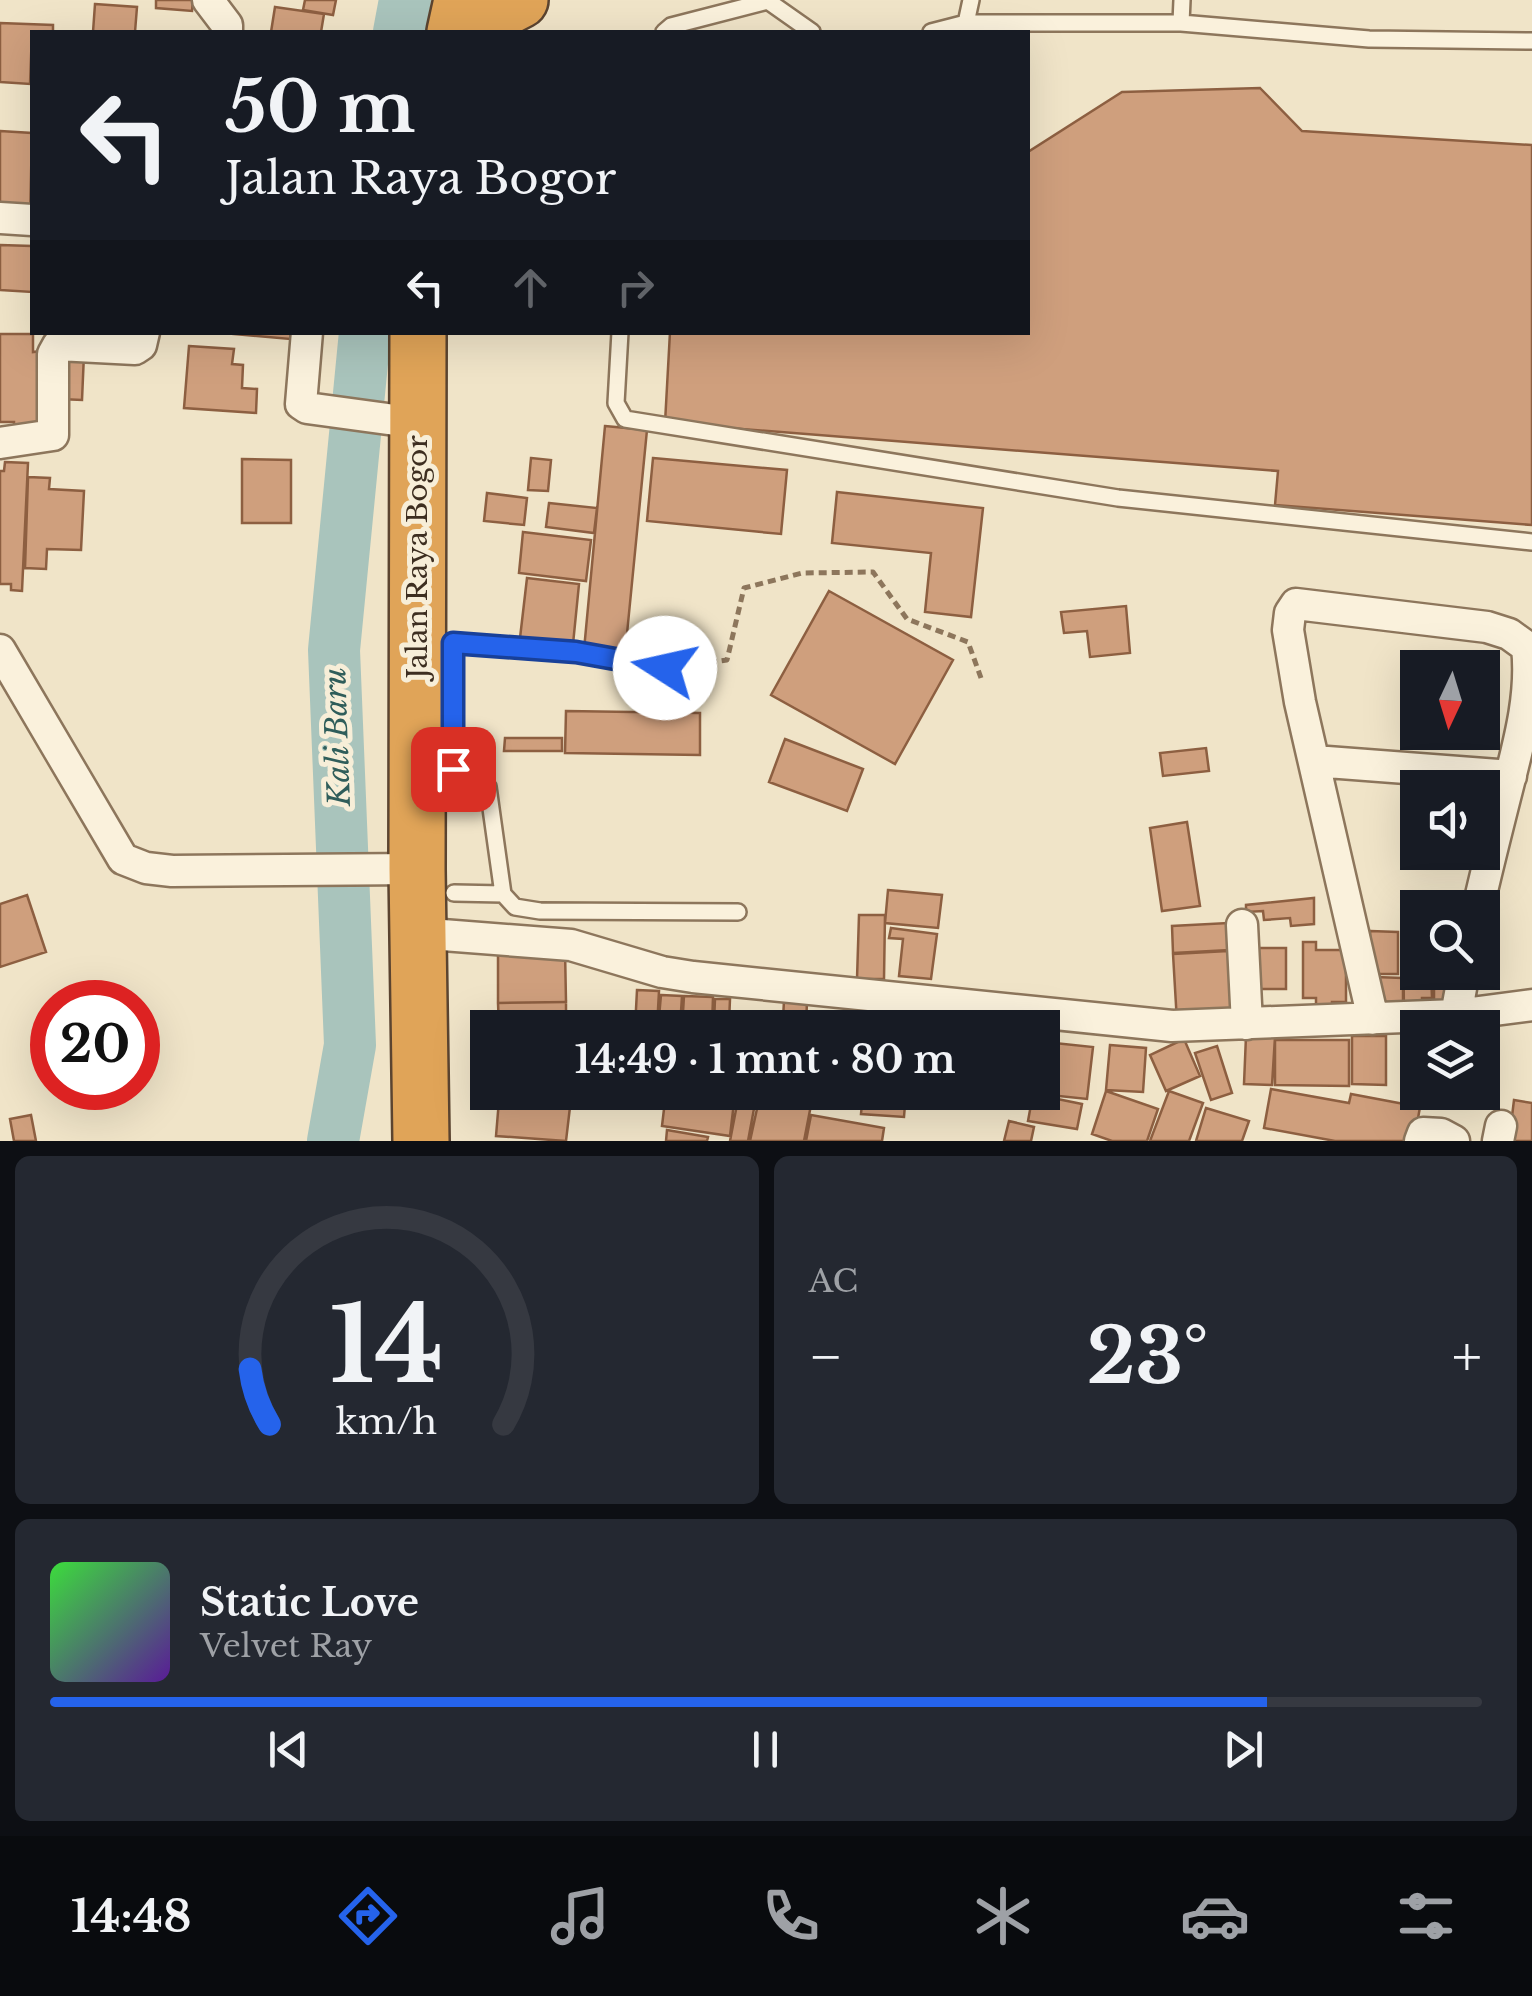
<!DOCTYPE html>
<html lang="id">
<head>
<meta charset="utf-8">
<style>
  :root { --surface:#171b24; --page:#242831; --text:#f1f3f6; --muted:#9ea1a6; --line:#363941; --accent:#2563eb }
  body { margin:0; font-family:"Libre Baskerville",serif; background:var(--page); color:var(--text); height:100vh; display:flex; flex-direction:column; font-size:38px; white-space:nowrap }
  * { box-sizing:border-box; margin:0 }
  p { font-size:32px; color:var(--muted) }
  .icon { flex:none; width:55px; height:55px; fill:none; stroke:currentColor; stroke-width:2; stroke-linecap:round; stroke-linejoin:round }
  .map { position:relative; height:1141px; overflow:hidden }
  .sheet { display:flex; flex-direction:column; gap:15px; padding:15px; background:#0d0f14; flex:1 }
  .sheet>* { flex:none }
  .hud { position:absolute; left:30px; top:30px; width:1000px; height:305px; border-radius:0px; box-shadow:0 10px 40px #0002; background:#171b24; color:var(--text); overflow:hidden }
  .needle { width:65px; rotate:184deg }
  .tools { position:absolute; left:1400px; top:650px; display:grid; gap:20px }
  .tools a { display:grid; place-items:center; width:100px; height:100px; border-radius:0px; background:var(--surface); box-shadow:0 10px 40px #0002; font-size:50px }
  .speed { position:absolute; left:30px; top:980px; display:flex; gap:20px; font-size:50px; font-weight:700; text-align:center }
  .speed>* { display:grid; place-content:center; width:130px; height:130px; border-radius:50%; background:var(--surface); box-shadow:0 10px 40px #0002; line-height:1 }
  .speed .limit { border:15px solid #d22; background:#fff; color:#111 }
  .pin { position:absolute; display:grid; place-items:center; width:85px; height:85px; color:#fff; margin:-42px; border-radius:20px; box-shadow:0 5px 15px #0006 }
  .me { position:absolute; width:110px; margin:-55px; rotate:280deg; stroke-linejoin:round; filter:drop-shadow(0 0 8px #0008) }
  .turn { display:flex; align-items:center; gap:35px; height:210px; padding:0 30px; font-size:45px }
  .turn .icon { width:130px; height:130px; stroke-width:2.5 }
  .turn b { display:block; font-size:70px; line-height:85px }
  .lanes { display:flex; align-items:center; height:95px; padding:0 30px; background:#0003; justify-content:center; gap:50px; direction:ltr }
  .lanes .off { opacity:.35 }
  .big { font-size:75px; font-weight:800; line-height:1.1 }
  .sheet .widget { flex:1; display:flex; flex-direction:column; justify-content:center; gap:15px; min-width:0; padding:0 35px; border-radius:15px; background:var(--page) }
  .sheet .dial { align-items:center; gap:0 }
  .dial svg { height:260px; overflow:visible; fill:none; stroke:var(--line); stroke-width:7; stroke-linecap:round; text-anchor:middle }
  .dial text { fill:var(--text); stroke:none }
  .song { display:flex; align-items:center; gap:30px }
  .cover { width:120px; height:120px; border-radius:15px; background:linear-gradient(135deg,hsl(120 70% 55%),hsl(270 70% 35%)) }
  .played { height:10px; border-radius:5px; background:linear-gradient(90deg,var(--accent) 85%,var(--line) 85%) }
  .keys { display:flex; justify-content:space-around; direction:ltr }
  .heat { display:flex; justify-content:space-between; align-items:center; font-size:55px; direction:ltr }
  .sheet .tiles { flex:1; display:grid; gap:15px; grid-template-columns:1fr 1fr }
  .widget:last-child { grid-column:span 2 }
  .trip { position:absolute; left:470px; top:1010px; width:590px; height:100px; border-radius:0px; background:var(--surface); box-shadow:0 10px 40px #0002; font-weight:800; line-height:100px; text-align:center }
  .tab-bar { display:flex; height:160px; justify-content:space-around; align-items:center; background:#090b0e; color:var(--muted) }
  .tab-bar .icon { width:70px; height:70px }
  .tab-bar .current { color:var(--accent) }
  .tab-bar b { font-size:45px; color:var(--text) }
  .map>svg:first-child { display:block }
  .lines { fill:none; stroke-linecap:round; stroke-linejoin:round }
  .river { stroke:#a9c4bc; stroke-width:52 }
  .building { fill:#cf9f7d; stroke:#8d5f41; stroke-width:2.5 }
  .lane-casing { stroke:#8d765c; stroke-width:20 }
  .street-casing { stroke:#8d765c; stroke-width:35 }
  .highway-casing { stroke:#5b4430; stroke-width:60 }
  .path { stroke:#8d765c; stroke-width:5; stroke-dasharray:8 5; stroke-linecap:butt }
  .lane { stroke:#faf1dc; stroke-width:15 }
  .street { stroke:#faf1dc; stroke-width:30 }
  .highway { stroke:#e0a458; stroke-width:55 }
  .route-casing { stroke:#184099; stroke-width:25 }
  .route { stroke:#2563eb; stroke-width:18 }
  .labels { text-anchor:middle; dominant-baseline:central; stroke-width:10; stroke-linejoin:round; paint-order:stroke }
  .street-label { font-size:28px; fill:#3d2e20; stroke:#f7eed8 }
  .water-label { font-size:30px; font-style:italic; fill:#2f5d5a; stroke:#f7eed8 }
</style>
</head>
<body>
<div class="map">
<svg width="1532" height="1141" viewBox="0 0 1532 1141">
  <rect width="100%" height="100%" fill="#f0e4c8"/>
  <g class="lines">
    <!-- river -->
    <path class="river" d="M399,32L405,0
      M333,1141L350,1045L334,650L365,332"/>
  </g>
  <!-- building -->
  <path class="building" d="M156,0H193L192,11L156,8Z
    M305,0H336L333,15L303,10Z
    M95,4L137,7L135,32H93Z
    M275,7L324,14L321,32H271Z
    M0,23L53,25V32H32L30,84L0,82Z
    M1260,88L1302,131L1532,145V525L1275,505L1278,471L665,423L670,332H1028V152L1122,92Z
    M0,131L32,133L30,219L0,217Z
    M0,245L32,246V292L0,290Z
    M212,332H291L290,339Z
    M0,334H33V352L42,351V430H14V422H0Z
    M189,346L234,349L232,364L243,365L242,388L257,389L256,413L184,408Z
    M61,353L84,354L82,400L60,399Z
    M605,426L647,430L625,654L584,650Z
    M531,458L551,460L548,491L528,490Z
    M653,458L787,470L781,534L647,521Z
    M242,459L291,460V523H242Z
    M5,462L28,463L22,591L11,590V584H0V471H4Z
    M28,477L50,478L49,489L84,491L81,550L47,549L46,569L25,568Z
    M837,492L983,508L971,617L925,612L931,553L832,543Z
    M487,493L527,498L524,525L484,521Z
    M549,503L597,508L594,533L546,527Z
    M523,532L591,540L586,581L519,573Z
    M527,578L579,584L573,644L520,638Z
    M829,591L953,660L895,764L771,695Z
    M1126,606L1130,653L1090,657L1087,631L1064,633L1061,612Z
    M566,711L700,713V755L565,753Z
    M505,738H562V751H504Z
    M785,739L863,769L847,811L769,782Z
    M1206,748L1209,771L1163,776L1160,753Z
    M1187,822L1200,906L1162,911L1150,828Z
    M888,890L942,895L938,928L885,923Z
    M27,895L46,952L0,967V904Z
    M1314,898V924L1291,926L1290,918L1264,920L1263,911L1246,912V905Z
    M859,915H885L884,979H857Z
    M1228,923L1230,950L1173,953L1172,926Z
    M891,928L937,934L931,979L899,976L903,939L889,938Z
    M1403,930H1418V972H1431L1432,998H1422V1013H1404Z
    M1370,931L1398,932V974H1370Z
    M1303,942H1316V950H1346V1002H1332V1007H1316V998H1303Z
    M1256,948H1286V989H1256Z
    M498,949H565L566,1002L498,1003Z
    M1228,951L1232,1019L1177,1022L1173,954Z
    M1434,972H1448L1449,1011H1434Z
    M1375,977L1403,978V1006H1375Z
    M637,990L659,991L657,1028H635Z
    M661,995L682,996L680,1028H658Z
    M684,996L713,997L712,1028H682Z
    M715,999H730L729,1023L714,1022Z
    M784,1000L807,1001L806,1028H768L769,1019L783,1020Z
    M566,1002V1028H499L498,1003Z
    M1246,1036L1275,1037L1272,1085L1244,1084Z
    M1352,1036H1386V1085L1352,1084Z
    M1184,1039L1200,1076L1166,1091L1150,1055Z
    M1275,1040H1349V1086L1275,1085Z
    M1045,1042L1093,1047L1087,1099L1040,1094L1042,1092Z
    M1110,1045L1146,1048L1143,1092L1106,1090Z
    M1217,1046L1232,1093L1211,1100L1195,1053Z
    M1271,1089L1349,1103L1351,1094L1420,1107L1414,1141H1335L1264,1128Z
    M1106,1091L1158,1109L1147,1141H1112L1092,1134Z
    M1169,1091L1203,1103L1189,1141H1150Z
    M499,1092H567V1100H499Z
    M666,1092L735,1094L730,1136L662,1126Z
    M863,1092H906L904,1117L861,1114Z
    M935,1092H966L965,1107L934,1103Z
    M739,1094L756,1098L748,1141H730Z
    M1033,1094L1082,1104L1077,1129L1028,1121Z
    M760,1095L811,1105L804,1141H750Z
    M499,1100L570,1107L566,1141L496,1136Z
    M1514,1100L1532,1103V1141H1509Z
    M1206,1108L1249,1121L1242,1141H1196Z
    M31,1115L36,1141H14L10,1119Z
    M811,1115L884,1128L882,1141H806Z
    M1009,1121L1034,1127L1031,1141H1004Z
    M667,1130L708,1137L707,1141H666Z"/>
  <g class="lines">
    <!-- lane casing -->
    <g class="lane-casing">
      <path id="lane" d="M966,23L971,0
        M1181,23L1182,0
        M664,32L671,26L768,1L812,32
        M931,32L966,23H1181L1369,39L1532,41
        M620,332L616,403L625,419L1118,498L1532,542
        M453,643L576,652L665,668
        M453,769L479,777L488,787L503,894L515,907L540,911L738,912
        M454,893L503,894"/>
    </g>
    <!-- street casing -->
    <g class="street-casing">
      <path id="street" d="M208,0L227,25V32
        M0,218L32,220
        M307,332L301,404L307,408L417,423
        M0,443L53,435V354L58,345L135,349L141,345L144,332
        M0,650L123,859L146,868L172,871L417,869
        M1314,761L1511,776
        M1242,925L1247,1024
        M417,933L571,945L662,972L693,977L1172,1026L1456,1015L1532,1005
        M1456,1015L1464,972
        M1373,1019L1300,702L1288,630L1290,613L1296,604L1487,627L1509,634L1527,647C1532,691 1521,735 1510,778C1499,821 1488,864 1478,908
        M1420,1141L1423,1133L1441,1134L1454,1141
        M1498,1141L1501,1126"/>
    </g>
    <!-- highway casing -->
    <g class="highway-casing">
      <path id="highway" d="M495,13L520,0
        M455,32L462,0
        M418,332L417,869L421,1141"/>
    </g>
    <!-- path -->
    <path class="path" d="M683,666L727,660L744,588L802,573L873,572L907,619L968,642L981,678"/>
    <!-- lane -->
    <use href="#lane" class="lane"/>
    <!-- street -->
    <use href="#street" class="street"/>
    <!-- highway -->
    <use href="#highway" class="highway"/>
  </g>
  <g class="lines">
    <!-- route casing -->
    <g class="route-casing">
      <path id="route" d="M453,769V643L576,652L665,668"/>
    </g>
    <!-- route -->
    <use href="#route" class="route"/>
  </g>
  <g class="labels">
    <!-- street labels -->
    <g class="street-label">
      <text transform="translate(417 557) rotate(-90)">Jalan Raya Bogor</text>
    </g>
    <!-- water labels -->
    <g class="water-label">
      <text transform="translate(337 737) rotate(-92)">Kali Baru</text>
    </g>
  </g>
</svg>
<div class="tools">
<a><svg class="needle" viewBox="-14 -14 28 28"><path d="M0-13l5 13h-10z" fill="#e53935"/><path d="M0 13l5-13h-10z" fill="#9ea1a6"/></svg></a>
<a><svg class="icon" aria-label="sound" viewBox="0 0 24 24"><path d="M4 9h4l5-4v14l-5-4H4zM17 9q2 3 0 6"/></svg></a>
<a><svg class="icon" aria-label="search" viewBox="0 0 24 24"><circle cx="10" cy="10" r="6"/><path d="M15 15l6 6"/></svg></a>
<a><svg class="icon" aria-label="layers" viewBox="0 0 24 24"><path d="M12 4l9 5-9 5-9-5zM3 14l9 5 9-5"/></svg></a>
</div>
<div class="speed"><div class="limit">20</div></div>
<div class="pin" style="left:453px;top:769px;background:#d93025"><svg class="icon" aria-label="arrive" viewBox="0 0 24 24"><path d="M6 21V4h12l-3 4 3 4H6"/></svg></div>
<svg class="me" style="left:665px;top:668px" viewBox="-20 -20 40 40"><circle r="19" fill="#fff"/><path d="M0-13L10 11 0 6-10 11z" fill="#2563eb"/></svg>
<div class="trip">14:49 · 1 mnt · 80 m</div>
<div class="hud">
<div class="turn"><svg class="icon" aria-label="left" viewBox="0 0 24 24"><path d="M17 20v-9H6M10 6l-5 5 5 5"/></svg><div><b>50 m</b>Jalan Raya Bogor</div></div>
<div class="lanes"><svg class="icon" aria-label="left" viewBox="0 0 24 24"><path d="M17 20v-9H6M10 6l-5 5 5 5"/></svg><svg class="icon off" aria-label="ahead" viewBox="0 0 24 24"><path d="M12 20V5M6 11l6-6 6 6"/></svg><svg class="icon off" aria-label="right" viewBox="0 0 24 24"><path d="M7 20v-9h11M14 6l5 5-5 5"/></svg></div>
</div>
</div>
<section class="sheet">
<div class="tiles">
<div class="widget dial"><svg viewBox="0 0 100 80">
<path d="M14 69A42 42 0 1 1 86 69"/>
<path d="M14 69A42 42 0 0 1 8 52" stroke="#2563eb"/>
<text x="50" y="56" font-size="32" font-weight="700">14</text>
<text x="50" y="72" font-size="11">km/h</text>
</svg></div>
<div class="widget"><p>AC</p>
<div class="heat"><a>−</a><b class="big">23°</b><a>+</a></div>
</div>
<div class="widget">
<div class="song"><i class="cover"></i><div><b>Static Love</b><p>Velvet Ray</p></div></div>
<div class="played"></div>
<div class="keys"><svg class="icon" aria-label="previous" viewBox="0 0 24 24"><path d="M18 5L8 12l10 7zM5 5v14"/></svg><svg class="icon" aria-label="pause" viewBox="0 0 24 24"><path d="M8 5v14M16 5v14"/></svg><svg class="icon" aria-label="next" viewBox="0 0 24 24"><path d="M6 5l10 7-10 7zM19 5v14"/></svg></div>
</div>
</div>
</section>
<nav class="tab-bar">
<b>14:48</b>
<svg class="icon current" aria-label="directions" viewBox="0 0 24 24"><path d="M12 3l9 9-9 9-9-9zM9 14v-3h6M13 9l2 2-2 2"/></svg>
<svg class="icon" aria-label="music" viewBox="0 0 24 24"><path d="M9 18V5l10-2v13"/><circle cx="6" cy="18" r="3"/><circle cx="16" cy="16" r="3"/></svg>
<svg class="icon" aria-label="phone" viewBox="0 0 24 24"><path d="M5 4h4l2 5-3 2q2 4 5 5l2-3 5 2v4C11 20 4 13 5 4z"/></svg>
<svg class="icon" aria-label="climate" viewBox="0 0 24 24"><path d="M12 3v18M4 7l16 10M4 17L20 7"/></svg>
<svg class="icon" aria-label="car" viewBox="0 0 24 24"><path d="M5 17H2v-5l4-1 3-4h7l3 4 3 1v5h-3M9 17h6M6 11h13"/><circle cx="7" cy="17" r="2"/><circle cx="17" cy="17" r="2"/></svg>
<svg class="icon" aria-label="filters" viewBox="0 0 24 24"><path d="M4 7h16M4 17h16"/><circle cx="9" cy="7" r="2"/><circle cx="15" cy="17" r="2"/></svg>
</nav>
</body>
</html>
